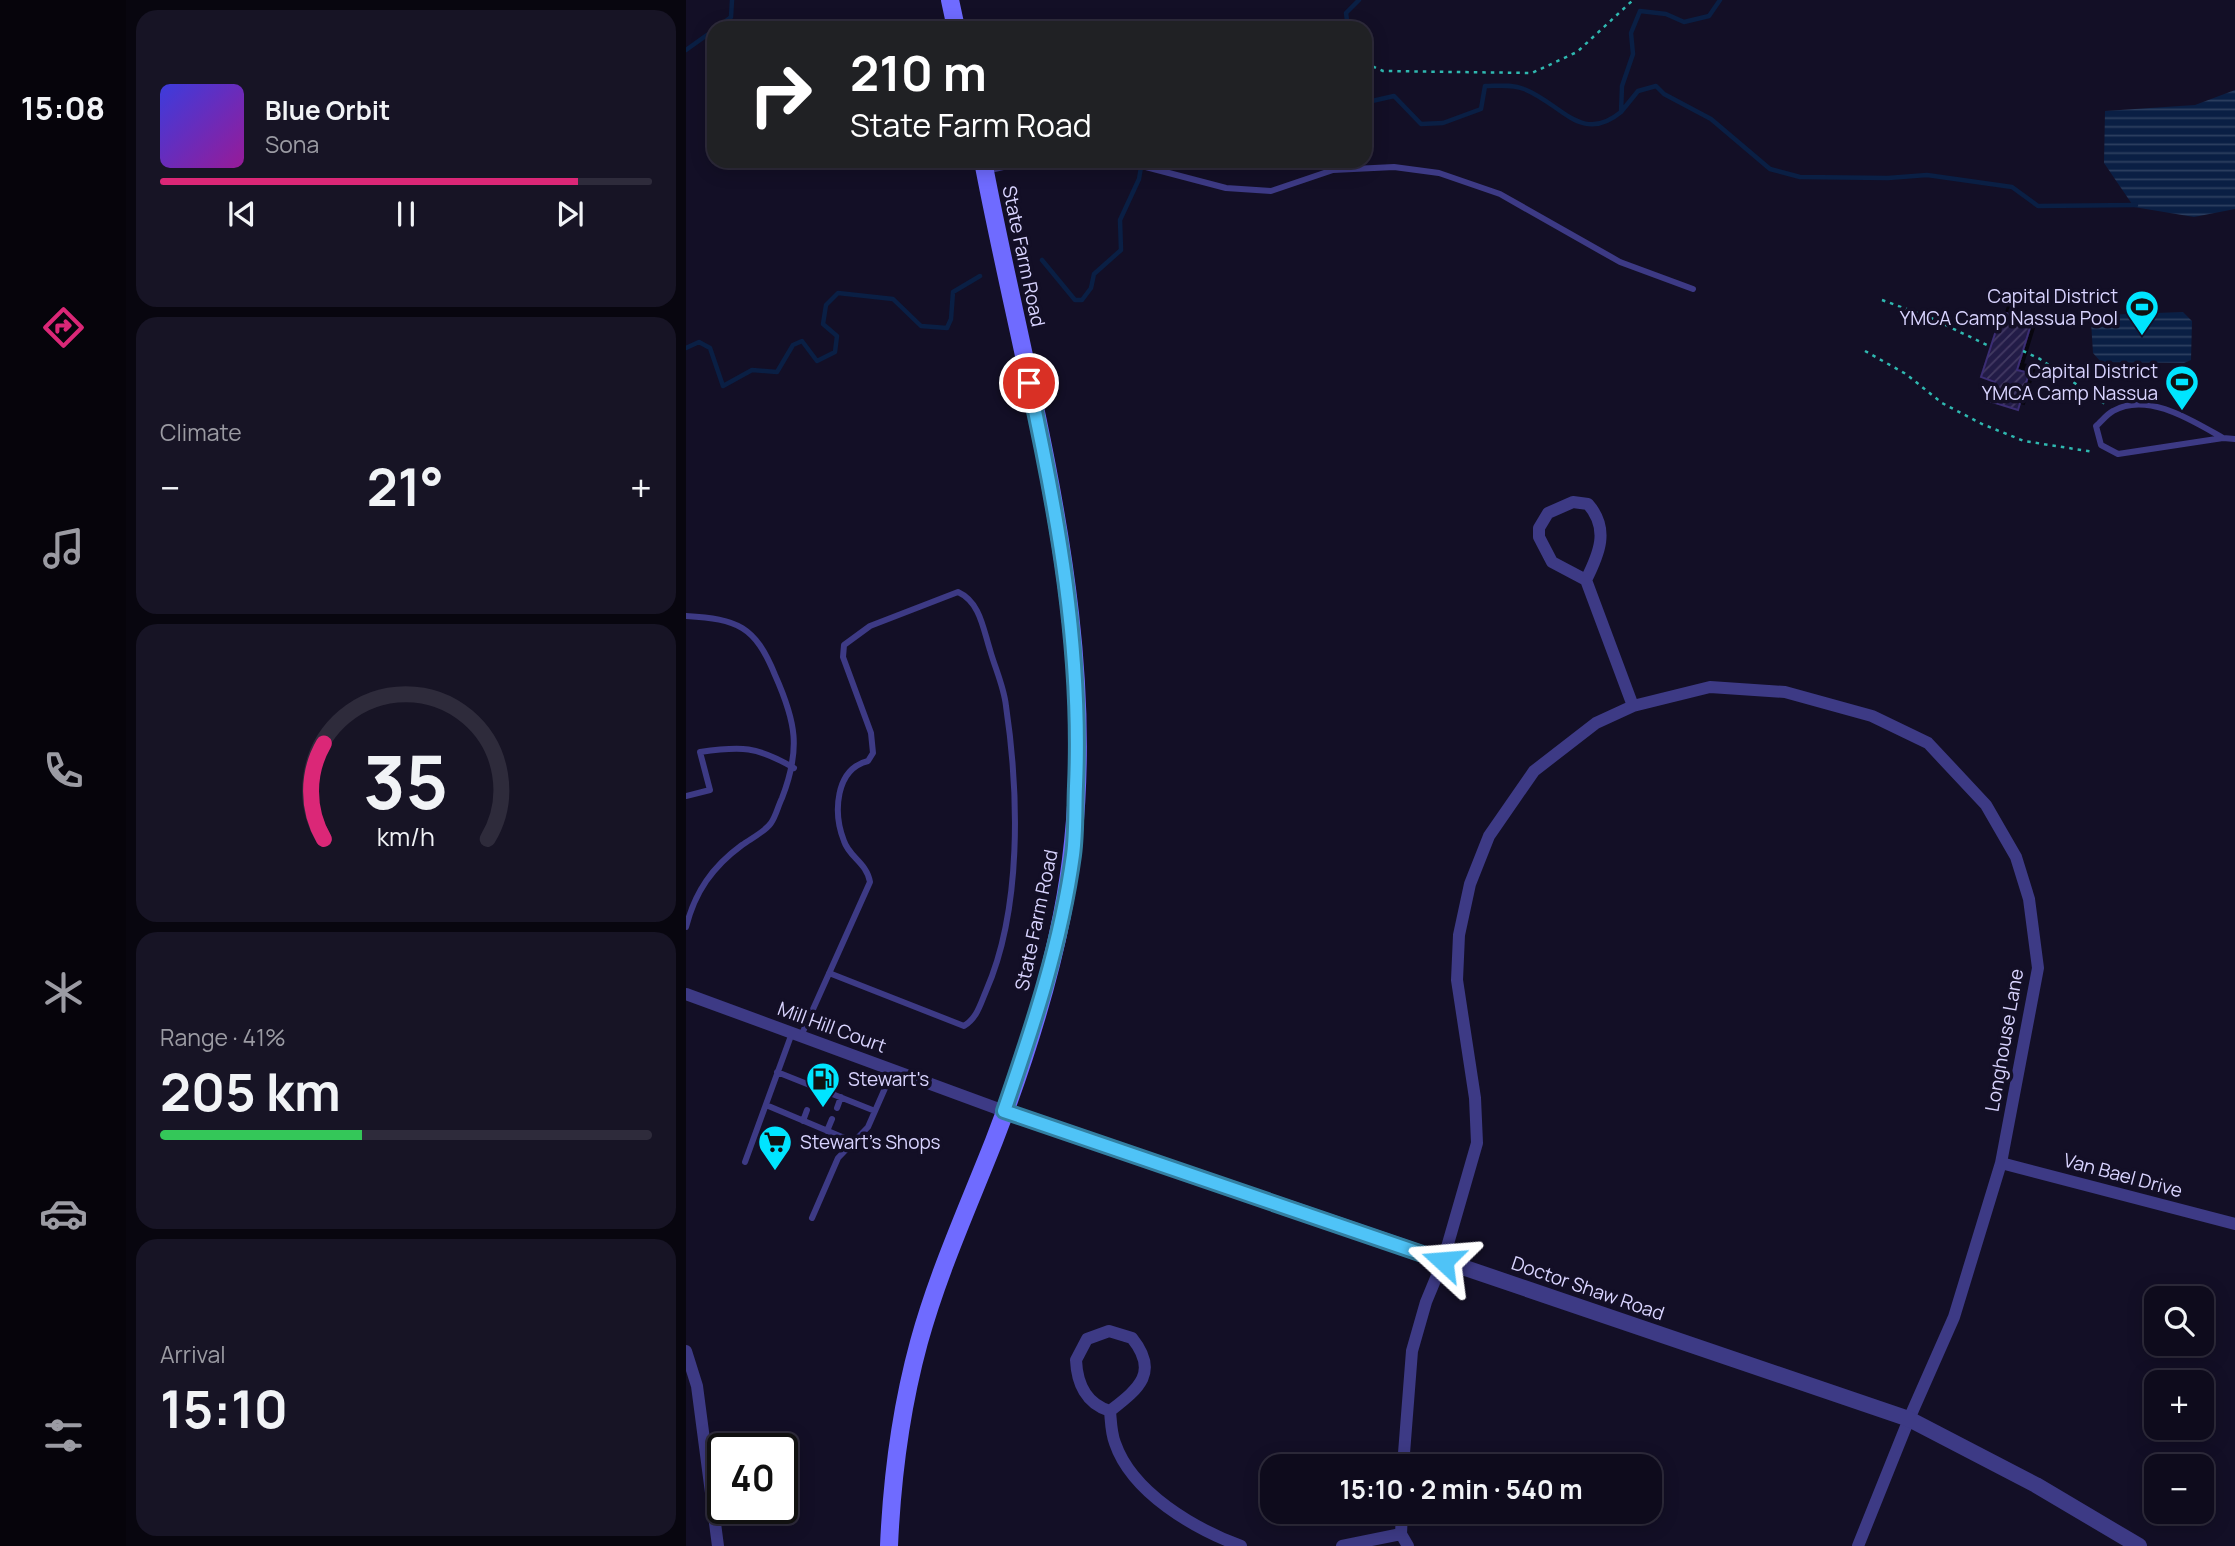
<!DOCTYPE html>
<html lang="en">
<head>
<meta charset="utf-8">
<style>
  :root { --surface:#0e0b1c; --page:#171425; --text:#f1f3f6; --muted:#9b9ba3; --line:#2e2b3b; --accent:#db2777 }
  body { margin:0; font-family:Manrope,sans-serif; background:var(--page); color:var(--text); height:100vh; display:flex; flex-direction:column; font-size:26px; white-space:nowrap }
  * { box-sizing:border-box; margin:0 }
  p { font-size:23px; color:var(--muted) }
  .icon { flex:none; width:38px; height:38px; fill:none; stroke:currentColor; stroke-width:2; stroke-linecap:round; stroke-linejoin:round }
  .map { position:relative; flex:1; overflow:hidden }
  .drawer { display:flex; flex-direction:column; gap:10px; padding:10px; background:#08060f; width:560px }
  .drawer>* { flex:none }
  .guide { position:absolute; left:21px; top:21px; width:665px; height:147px; border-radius:21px; box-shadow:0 4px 18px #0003,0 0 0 2px var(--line); background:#202124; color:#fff; overflow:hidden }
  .buttons { position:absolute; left:1458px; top:1286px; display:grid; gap:14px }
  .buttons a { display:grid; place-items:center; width:70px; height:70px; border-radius:14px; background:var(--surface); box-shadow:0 4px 18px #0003,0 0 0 2px var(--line); font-size:35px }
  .speed { position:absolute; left:21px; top:1433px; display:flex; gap:14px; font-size:35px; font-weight:700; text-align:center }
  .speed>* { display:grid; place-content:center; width:91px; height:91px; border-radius:50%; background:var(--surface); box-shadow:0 4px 18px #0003,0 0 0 2px var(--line); line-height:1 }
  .speed .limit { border:4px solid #111; border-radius:10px; background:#fff; color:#111 }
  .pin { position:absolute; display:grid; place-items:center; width:60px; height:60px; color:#fff; margin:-30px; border:4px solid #fff; border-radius:50%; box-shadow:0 2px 7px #0007 }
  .me { position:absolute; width:77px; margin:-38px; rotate:289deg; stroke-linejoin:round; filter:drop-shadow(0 0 5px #0008) }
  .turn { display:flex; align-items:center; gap:24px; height:147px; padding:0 28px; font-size:32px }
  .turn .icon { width:91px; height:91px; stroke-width:2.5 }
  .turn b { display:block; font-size:49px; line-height:60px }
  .big { font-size:52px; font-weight:700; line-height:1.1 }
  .drawer .tile { flex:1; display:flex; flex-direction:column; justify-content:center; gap:10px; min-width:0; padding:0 24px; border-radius:21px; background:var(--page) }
  .drawer .dial { align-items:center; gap:0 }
  .dial svg { height:182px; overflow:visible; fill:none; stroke:var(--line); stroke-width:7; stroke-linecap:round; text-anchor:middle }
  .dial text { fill:var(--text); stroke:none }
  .song { display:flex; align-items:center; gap:21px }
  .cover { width:84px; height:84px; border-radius:10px; background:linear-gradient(135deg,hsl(240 70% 55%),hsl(300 70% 35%)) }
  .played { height:7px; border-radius:4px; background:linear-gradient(90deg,var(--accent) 85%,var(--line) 85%) }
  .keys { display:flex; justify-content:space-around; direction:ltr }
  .heat { display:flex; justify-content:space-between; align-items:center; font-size:38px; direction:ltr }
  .charge { height:10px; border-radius:5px; background:linear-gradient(90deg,#34c759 41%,var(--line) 0) }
  .trip { position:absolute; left:574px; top:1454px; width:402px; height:70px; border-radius:21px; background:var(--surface); box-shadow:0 4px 18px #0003,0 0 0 2px var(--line); font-weight:700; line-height:70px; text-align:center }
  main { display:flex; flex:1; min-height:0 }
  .tab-bar { display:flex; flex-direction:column; width:126px; justify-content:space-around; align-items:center; background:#06040b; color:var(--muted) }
  .tab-bar .icon { width:49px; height:49px }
  .tab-bar .current { color:var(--accent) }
  .tab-bar b { font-size:32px; color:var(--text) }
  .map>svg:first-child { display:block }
  .water { fill:url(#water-rules) }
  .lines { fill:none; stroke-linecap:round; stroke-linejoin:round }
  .stream { stroke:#0a1f44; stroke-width:4.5 }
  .building { fill:url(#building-hatch); stroke:#3b2d73; stroke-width:2; filter:url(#shadow) }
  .path { stroke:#2fb8b0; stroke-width:2.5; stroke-dasharray:3.5 5; stroke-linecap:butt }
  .service { stroke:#3d3a85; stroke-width:6 }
  .minor { stroke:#3d3a85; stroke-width:12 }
  .tertiary { stroke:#3d3a85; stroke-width:16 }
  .secondary { stroke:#6f6bff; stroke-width:18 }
  .route-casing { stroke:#337fa1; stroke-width:18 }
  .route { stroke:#4fc3f7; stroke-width:12 }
  .labels { text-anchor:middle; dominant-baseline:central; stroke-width:7; stroke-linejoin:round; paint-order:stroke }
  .street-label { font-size:19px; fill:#d9d4ff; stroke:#130f26 }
  .poi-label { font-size:19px; fill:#d9d4ff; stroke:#130f26; text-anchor:end }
</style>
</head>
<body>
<main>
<nav class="tab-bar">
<b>15:08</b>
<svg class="icon current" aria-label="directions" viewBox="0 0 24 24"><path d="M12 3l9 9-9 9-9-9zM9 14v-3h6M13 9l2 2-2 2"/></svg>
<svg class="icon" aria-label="music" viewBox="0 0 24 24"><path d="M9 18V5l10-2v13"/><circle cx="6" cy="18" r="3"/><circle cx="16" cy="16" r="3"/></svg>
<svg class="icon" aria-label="phone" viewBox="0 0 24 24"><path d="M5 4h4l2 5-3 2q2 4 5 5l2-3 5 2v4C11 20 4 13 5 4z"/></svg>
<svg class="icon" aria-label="climate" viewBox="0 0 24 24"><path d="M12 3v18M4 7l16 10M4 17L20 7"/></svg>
<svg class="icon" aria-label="car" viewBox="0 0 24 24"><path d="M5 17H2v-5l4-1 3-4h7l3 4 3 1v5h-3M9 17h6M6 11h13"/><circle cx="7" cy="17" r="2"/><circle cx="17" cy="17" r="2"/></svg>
<svg class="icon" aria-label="filters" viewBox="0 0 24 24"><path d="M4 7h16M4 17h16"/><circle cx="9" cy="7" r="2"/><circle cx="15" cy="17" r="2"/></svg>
</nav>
<section class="drawer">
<div class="tile">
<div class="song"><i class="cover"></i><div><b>Blue Orbit</b><p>Sona</p></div></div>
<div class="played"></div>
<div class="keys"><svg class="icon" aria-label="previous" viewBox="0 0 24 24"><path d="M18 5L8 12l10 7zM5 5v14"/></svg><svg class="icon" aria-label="pause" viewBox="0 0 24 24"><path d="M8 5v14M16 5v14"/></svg><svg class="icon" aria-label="next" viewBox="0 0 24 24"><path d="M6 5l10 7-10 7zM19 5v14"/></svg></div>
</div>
<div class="tile"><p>Climate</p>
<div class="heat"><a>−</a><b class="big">21°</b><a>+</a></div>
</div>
<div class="tile dial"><svg viewBox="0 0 100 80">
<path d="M14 69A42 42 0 1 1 86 69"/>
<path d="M14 69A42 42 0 0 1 14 27" stroke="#db2777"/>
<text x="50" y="56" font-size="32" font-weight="700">35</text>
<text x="50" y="72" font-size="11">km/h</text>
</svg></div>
<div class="tile"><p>Range · 41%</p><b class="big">205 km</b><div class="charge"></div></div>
<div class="tile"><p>Arrival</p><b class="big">15:10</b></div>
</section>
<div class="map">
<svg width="1549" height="1546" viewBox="0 0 1549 1546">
  <defs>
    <pattern id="water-rules" width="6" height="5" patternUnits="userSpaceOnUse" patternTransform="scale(1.75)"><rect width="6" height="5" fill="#0a1f44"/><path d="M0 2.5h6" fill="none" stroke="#2d3f60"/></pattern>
    <pattern id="building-hatch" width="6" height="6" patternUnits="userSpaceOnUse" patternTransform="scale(1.75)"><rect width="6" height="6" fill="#241b47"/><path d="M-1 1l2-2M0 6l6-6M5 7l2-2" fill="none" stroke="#433b63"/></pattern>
    <filter id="shadow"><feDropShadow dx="6" dy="-6" stdDeviation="0" flood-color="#0009"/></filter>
  </defs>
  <rect width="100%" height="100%" fill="#130f26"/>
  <!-- water -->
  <path class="water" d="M1549,90V209L1508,217L1448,207L1418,163L1419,111L1509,105Z
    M1497,312L1506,321L1505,360L1498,363L1415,362L1407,353L1405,321L1416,315Z"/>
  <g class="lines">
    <!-- stream -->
    <path class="stream" d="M31,28L45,17L46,0
      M662,28L660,13L673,0
      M0,50L28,30
      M679,98L686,101L708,96L735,124L757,123L795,109L799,86C812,86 826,84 838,89C875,103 895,145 935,112L936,86L947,54L945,33L954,11L980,14L998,22L1023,16L1034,0
      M935,112L952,91L970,86L978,94L1025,119L1084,169L1114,177L1202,178L1241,175L1326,187L1352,206L1450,205
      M356,260L389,300H396L405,288L408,274L435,250L434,220L453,179L456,161
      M0,348L13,342L24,348L37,386L66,370L91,372L107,345L116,341L131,361L149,352L151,336L137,324L140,305L152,293L207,299L235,326L261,328L265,319L267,292L294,276"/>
  </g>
  <!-- building -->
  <path class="building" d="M1316,312L1346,321L1331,370L1343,373L1332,410L1303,401L1309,382L1295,377Z"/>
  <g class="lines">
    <!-- path -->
    <path class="path" d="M679,63L697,71L846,73L891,52L947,0
      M1196,300L1245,318L1305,347
      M1179,351L1220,374L1256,403L1296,424L1338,441L1408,452
      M1337,351L1354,359L1419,404"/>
    <!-- service -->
    <path class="service" d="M437,161L540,188L585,191L647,170L708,167L753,173L814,194L934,262L1007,289
      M300,171L343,161
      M1537,438C1507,421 1461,391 1427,411C1421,414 1415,422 1410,426L1415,445L1432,454L1537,438L1549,439
      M0,616C52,619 69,626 89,675C110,722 115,749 96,798C92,806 90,816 85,823C79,832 64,839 56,845C26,867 9,892 0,927
      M0,796L24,790L14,752C55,746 71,746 108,768
      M115,1036L184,882C181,863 163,857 158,841C147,813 149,769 182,761L187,753L185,733L157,657L158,645L184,626L272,592C294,602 297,628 304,650C309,668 318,687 320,706C333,794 336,909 300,991C294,1005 291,1018 278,1026L143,973
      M91,1072L189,1111
      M80,1105L168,1142
      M151,1108L155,1097
      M117,1121L121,1110
      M141,1131L146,1119
      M59,1162L106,1033
      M126,1218L152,1158L182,1127L207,1070"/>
    <!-- minor -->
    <path class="minor" d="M887,502L902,504C924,529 913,554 900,580L866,562L853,537V528L862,513Z
      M900,580L947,706
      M0,994L318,1111
      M1315,1163L1549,1224
      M423,1331L446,1338C474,1373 452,1389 424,1411C400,1404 391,1383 390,1360L401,1339Z
      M0,1351L11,1386L32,1546
      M424,1411C425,1421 425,1433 429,1443C446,1493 509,1529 555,1546
      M717,1466L726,1351L740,1302L757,1261L791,1143L789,1098L771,980L773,935L784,884L803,836L848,771L910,723L947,706L1024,687L1099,692L1186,716L1242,743L1300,805L1330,857L1343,899L1352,968L1315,1163L1268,1317L1223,1419L1172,1546
      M716,1512L715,1534L722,1546
      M656,1546L715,1534"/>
    <!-- tertiary -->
    <path class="tertiary" d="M318,1111L1223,1419L1350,1485L1453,1546"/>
    <!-- secondary -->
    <path class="secondary" d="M264,0L270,28
      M203,1546C206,1477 215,1408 233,1342C252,1273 282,1207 308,1141C336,1068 361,992 376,915C427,661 344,409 297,161"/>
  </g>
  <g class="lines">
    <!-- route casing -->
    <g class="route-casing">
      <path id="route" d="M343,383C372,516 396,649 390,786C389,809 390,833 387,855C375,943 347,1027 318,1111L757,1261"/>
    </g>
    <!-- route -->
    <use href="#route" class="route"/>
  </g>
  <!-- icons -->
  <defs>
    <g id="stadium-pin" transform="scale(1.75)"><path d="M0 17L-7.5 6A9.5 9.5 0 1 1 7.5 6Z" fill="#00e5ff" stroke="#130f26"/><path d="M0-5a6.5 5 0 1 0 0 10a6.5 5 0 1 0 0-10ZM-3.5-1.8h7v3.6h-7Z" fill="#111"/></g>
    <g id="fuel-pin" transform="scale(1.75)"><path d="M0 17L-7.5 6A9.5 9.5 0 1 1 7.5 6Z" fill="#00e5ff" stroke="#130f26"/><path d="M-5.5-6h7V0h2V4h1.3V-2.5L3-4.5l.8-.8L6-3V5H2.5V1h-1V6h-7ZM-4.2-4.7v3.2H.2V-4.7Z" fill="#111"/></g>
    <g id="supermarket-pin" transform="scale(1.75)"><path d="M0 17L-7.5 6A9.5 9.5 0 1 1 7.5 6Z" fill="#00e5ff" stroke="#130f26"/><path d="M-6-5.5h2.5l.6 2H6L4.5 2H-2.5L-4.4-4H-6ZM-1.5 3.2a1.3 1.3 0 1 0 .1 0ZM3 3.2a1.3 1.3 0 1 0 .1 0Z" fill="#111"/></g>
  </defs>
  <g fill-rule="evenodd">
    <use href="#stadium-pin" x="1456" y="307"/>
    <use href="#stadium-pin" x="1496" y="382"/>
    <use href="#fuel-pin" x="137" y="1079"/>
    <use href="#supermarket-pin" x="89" y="1142"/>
  </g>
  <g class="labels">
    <!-- street labels -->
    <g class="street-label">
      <text transform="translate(338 256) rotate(78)">State Farm Road</text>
      <text transform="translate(350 920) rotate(-78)">State Farm Road</text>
      <text transform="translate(146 1027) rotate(20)">Mill Hill Court</text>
      <text transform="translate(1318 1040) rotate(-80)">Longhouse Lane</text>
      <text transform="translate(1437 1175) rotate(15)">Van Bael Drive</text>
      <text transform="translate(902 1288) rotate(19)">Doctor Shaw Road</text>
    </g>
    <!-- poi labels -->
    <g class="poi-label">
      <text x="1432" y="296">Capital District<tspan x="1432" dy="22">YMCA Camp Nassua Pool</tspan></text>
      <text x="1472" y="371">Capital District<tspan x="1472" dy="22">YMCA Camp Nassua</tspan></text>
      <text x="162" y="1079" text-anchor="start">Stewart's</text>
      <text x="114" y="1142" text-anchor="start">Stewart's Shops</text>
    </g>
  </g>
</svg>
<div class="buttons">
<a><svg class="icon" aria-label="search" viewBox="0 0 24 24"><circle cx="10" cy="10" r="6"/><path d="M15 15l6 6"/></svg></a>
<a>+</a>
<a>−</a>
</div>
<div class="speed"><div class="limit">40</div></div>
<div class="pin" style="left:343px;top:383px;background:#d93025"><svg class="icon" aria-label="arrive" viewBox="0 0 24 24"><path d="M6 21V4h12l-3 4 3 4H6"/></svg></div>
<svg class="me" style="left:757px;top:1261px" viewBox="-20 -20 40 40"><path d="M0-17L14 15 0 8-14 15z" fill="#4fc3f7" stroke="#fff" stroke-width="4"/></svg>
<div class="trip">15:10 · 2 min · 540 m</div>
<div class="guide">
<div class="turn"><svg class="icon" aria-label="right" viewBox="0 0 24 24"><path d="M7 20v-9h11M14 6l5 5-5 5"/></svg><div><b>210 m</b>State Farm Road</div></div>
</div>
</div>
</main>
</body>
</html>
